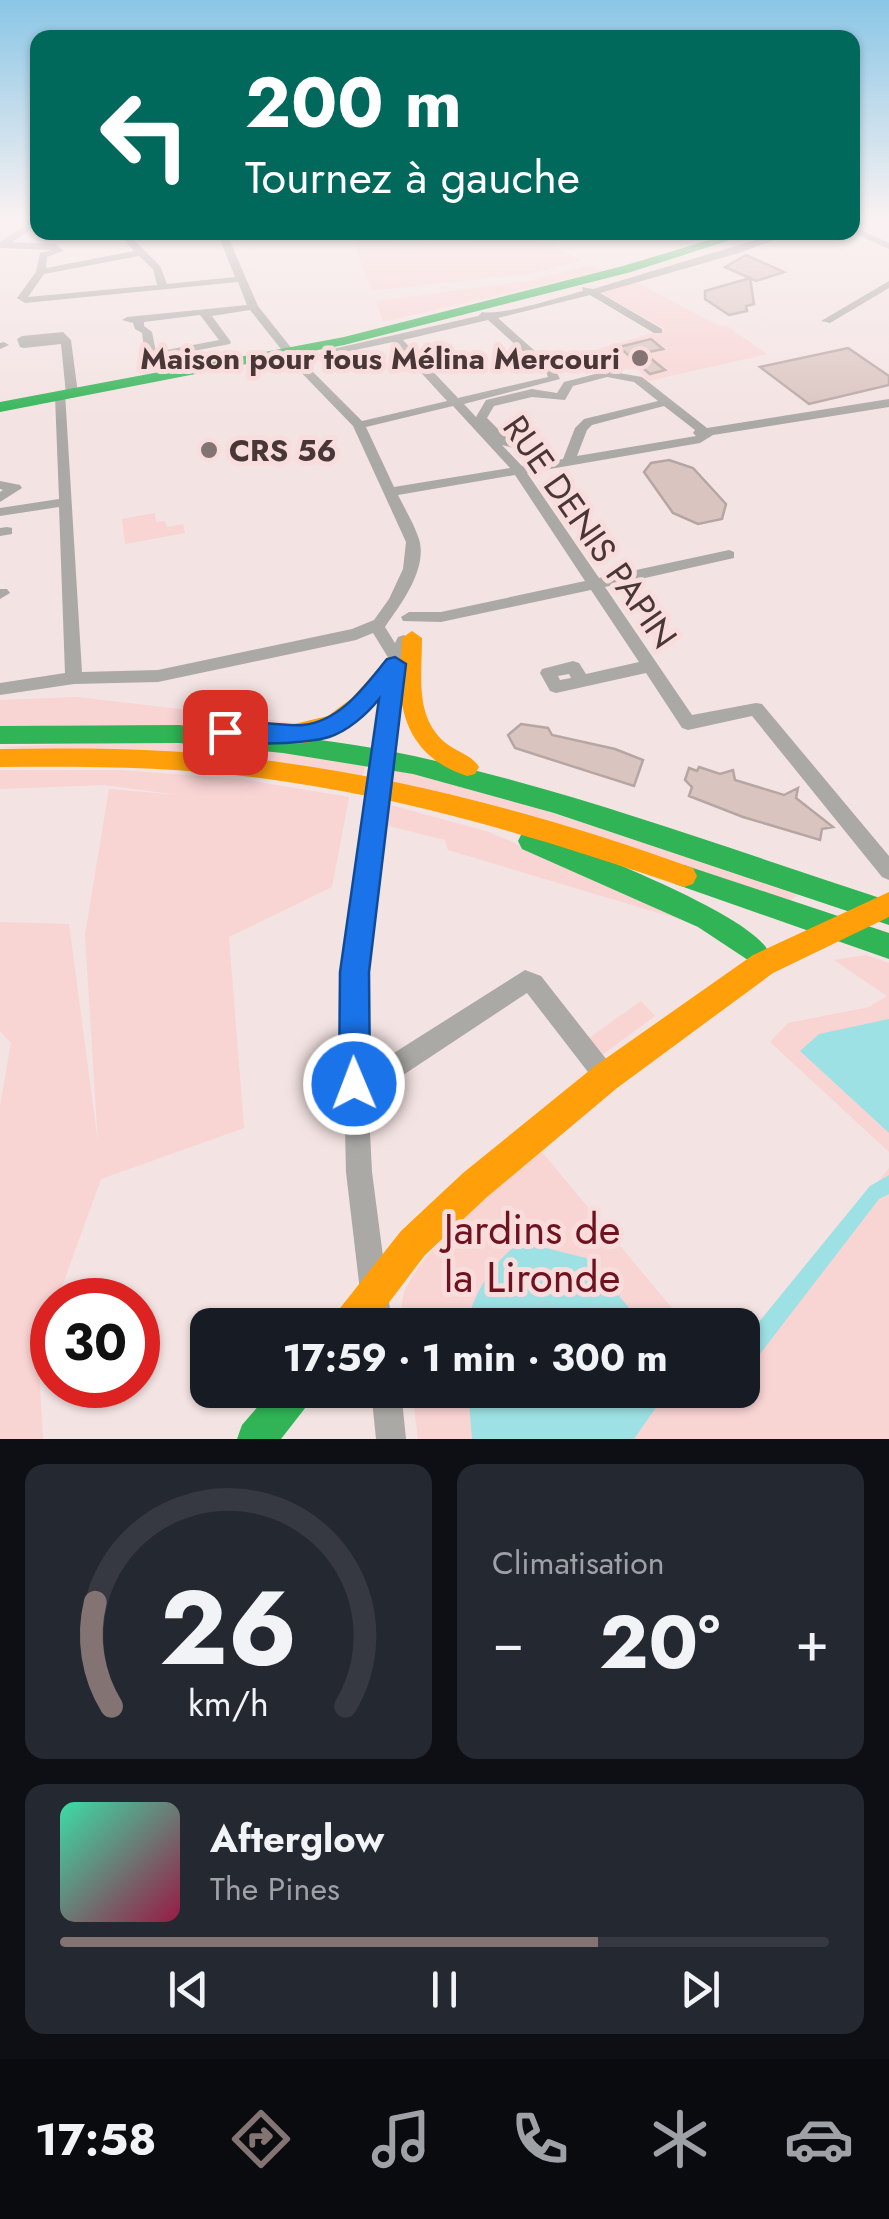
<!DOCTYPE html>
<html lang="fr">
<head>
<meta charset="utf-8">
<style>
  :root { --surface:#171b24; --page:#242831; --text:#f1f3f6; --muted:#9ea1a6; --line:#363941; --accent:#847373 }
  body { margin:0; font-family:Jost,sans-serif; background:var(--page); color:var(--text); height:100vh; display:flex; flex-direction:column; font-size:38px; white-space:nowrap }
  * { box-sizing:border-box; margin:0 }
  p { font-size:32px; color:var(--muted) }
  .icon { flex:none; width:55px; height:55px; fill:none; stroke:currentColor; stroke-width:2; stroke-linecap:round; stroke-linejoin:round }
  .map { position:relative; height:1439px; overflow:hidden }
  .drawer { display:flex; flex-direction:column; gap:25px; padding:25px; background:#0d0f14; flex:1 }
  .drawer>* { flex:none }
  .banner { position:absolute; left:30px; top:30px; width:830px; height:210px; border-radius:20px; box-shadow:0 2px 8px #0004; background:#00695c; color:#fff; overflow:hidden }
  .speed { position:absolute; left:30px; top:1278px; display:flex; gap:20px; font-size:50px; font-weight:700; text-align:center }
  .speed>* { display:grid; place-content:center; width:130px; height:130px; border-radius:50%; background:var(--surface); box-shadow:0 2px 8px #0004; line-height:1 }
  .speed .limit { border:15px solid #d22; background:#fff; color:#111 }
  .pin { position:absolute; display:grid; place-items:center; width:85px; height:85px; color:#fff; margin:-42px; border-radius:20px; box-shadow:0 5px 15px #0006 }
  .me { position:absolute; width:110px; margin:-55px; rotate:359deg; stroke-linejoin:round; filter:drop-shadow(0 0 8px #0008) }
  .turn { display:flex; align-items:center; gap:35px; height:210px; padding:0 50px; font-size:45px }
  .turn .icon { width:130px; height:130px; stroke-width:2.5 }
  .turn b { display:block; font-size:70px; line-height:85px }
  .big { font-size:75px; font-weight:700; line-height:1.1 }
  .drawer .tile { flex:1; display:flex; flex-direction:column; justify-content:center; gap:15px; min-width:0; padding:0 35px; border-radius:20px; background:var(--page) }
  .drawer .dial { align-items:center; gap:0 }
  .dial svg { height:260px; overflow:visible; fill:none; stroke:var(--line); stroke-width:7; stroke-linecap:round; text-anchor:middle }
  .dial text { fill:var(--text); stroke:none }
  .song { display:flex; align-items:center; gap:30px }
  .cover { width:120px; height:120px; border-radius:15px; background:linear-gradient(135deg,hsl(160 70% 55%),hsl(340 70% 35%)) }
  .played { height:10px; border-radius:5px; background:linear-gradient(90deg,var(--accent) 70%,var(--line) 70%) }
  .keys { display:flex; justify-content:space-around; direction:ltr }
  .heat { display:flex; justify-content:space-between; align-items:center; font-size:55px; direction:ltr }
  .drawer .tiles { flex:1; display:grid; gap:25px; grid-template-columns:1fr 1fr }
  .tile:last-child { grid-column:span 2 }
  .trip { position:absolute; left:190px; top:1308px; width:570px; height:100px; border-radius:20px; background:var(--surface); box-shadow:0 2px 8px #0004; font-weight:700; line-height:100px; text-align:center }
  .tab-bar { display:flex; height:160px; justify-content:space-around; align-items:center; background:#090b0e; color:var(--muted) }
  .tab-bar .icon { width:70px; height:70px }
  .tab-bar .current { color:var(--accent) }
  .tab-bar b { font-size:45px; color:var(--text) }
  .map>svg:first-child { display:block }
  .green { fill:#f8d4d3 }
  .water { fill:#9ee1e4 }
  .building { fill:#dac4bf; stroke:#b5a6a4; stroke-width:2.5 }
  .lines { fill:none; stroke-linecap:round; stroke-linejoin:round }
  .street { fill:#aba9a6; fill-rule:evenodd }
  .fast { fill:#30b455; fill-rule:evenodd }
  .slow { fill:#ff9f0a; fill-rule:evenodd }
  .route { fill:#1a73e8; stroke:#114b97; stroke-width:2.5 }
  .poi-dot { fill:#847373; stroke:#f9dddc; stroke-width:4 }
  .labels { text-anchor:middle; dominant-baseline:central; stroke-width:10; stroke-linejoin:round; paint-order:stroke }
  .far-poi-label { font-size:30px; font-weight:bold; fill:#493737; stroke:#f9dddc; text-anchor:end }
  .street-label { font-size:35px; fill:#493737; stroke:#f9dddc }
  .near-park-label { font-size:42px; fill:#6e121f; stroke:#f9dddc }
</style>
</head>
<body>
<div class="map">
<svg width="889" height="1439" viewBox="0 0 889 1439">
  <rect width="100%" height="100%" fill="#f3e3e2"/>
  <!-- green -->
  <path class="green" d="M350,233H395L403,246L497,238L494,233H527L581,260L535,273L372,291Z
    M590,265L601,271L383,322L376,301L529,281Z
    M631,280L720,326L726,325L767,354L649,381L637,369H616L598,349L665,329L595,290Z
    M155,513L156,522L165,521L167,527L183,524L185,533L125,544L122,519Z
    M77,697L307,724L295,727L67,725L0,729V700Z
    M145,741L224,743L366,764L362,778L0,747Z
    M391,767L459,783L800,893L787,903L390,783Z
    M0,770H119L241,779L349,797L332,887L229,937L244,1128L101,1179L57,1300H52V1312L38,1353L43,1439H0V1106L11,1043L0,1031V922L69,924L98,1143L85,935L109,789L179,795L105,785L0,789Z
    M387,804L489,832L709,928L448,850L445,840L385,825Z
    M866,955L889,963V1152L770,1042L788,1023L869,1007L887,996L834,960Z
    M641,1001L655,1016L602,1055L589,1038Z
    M542,1152L686,1325H403C402,1311 400,1299 407,1286C433,1238 500,1185 542,1152Z
    M889,1168V1439H418L412,1390H742L743,1351Z"/>
  <!-- water -->
  <path class="water" d="M889,1019V1133L800,1051L819,1034Z
    M889,1175V1194L879,1199L743,1376L745,1339L870,1186Z
    M521,1242L586,1258L644,1325H466C475,1292 492,1262 521,1242Z
    M468,1390H668L634,1439H472Z"/>
  <!-- building -->
  <path class="building" d="M746,255L784,272L756,281L725,267Z
    M750,278L754,304L746,306L747,311L729,315L705,299V291Z
    M651,339L663,349L644,353L665,370L650,374L619,347Z
    M848,348L889,376V385L809,404L760,367Z
    M669,460L693,468L726,504L722,519L698,524L673,513L644,472L651,463Z
    M521,724L548,728L552,735L615,749L643,760L634,786L515,748L508,735Z
    M699,767L720,774L733,770L735,780L784,795L798,788L796,798L833,827L822,829L820,840L743,817L689,796L692,787L685,780L689,768L697,771Z"/>
  <g class="lines">
    <!-- street -->
    <path class="street" d="M33,220H38V225L12,242L56,244L63,251L47,257L46,268L134,251L117,232H126L129,235L158,232L134,240L160,266L167,284L235,277L217,232H226L258,306L300,359L362,421L447,401L393,342L336,354L323,350V346L337,348L478,316L482,312C503,316 559,297 583,291L582,287L593,289L782,232H796L739,253L600,293L662,329V333H654L590,295L498,318L555,369L560,379L464,404L476,417L486,400L532,389L557,393L564,382L607,371L642,377L707,428L889,399V407L713,435L700,443L527,473L599,578L729,550L734,552V558L605,587L692,715L756,703L762,704L889,856V880L882,877L752,716L688,730L682,728L646,673L556,693L550,691L540,673L542,669L573,661L579,663L586,674L639,662L591,590L441,622L403,621L401,617L409,612H441L585,581L515,475L398,495C405,509 414,524 419,539C428,569 401,604 385,627L395,643L398,637L404,635L412,641L403,664L396,713L364,1004L367,1070L525,970L541,976L614,1069L618,1077L614,1085L606,1089L598,1085L527,993L382,1089L368,1094L372,1172L392,1325H364L346,1172L342,1004L378,713L389,659L373,633L356,640L158,682L74,684L0,695V683L65,673L59,507L0,516V508L59,499L55,396L65,393L82,672L158,670L352,629L374,620L389,599L403,569L406,542L353,426L292,363L250,310L212,316L231,342L230,344L151,359L145,356L142,333L135,329L133,323L122,320L127,317L247,305L238,282L25,303L17,298L36,272L40,253L52,250L0,248V242ZM139,256L153,269L157,285L28,297L44,274ZM200,315L219,340L156,352L152,332L144,326V322ZM488,320L546,372L548,377L458,398L403,340ZM607,377L634,382L658,401L584,419L575,428L563,459L522,466L502,445L518,449L524,445L522,442L507,438L487,418L494,406L532,397L565,400L573,386ZM453,406L510,468L394,487L366,427ZM664,406L695,430L693,433L696,436L577,456L587,430L592,425ZM569,674L571,678L560,680L558,676Z
      M852,226L889,243V249L852,232Z
      M889,281V288L830,323L821,321Z
      M63,332L71,340L78,394L72,398L66,394L61,344L24,348L20,347L17,339L22,336Z
      M0,343L4,342L9,345L0,349Z
      M0,481L20,485L22,488L0,502V492L3,490L0,489Z
      M7,527L12,528V534L0,536V528Z
      M0,589H7L10,593L0,599Z
      M371,1390H401L406,1439H376Z"/>
    <!-- fast -->
    <path class="fast" d="M736,232H755L631,272L344,345L0,412V402L344,337L623,266Z
      M179,725C257,733 337,739 414,756C575,791 732,850 889,901V925L554,813L413,774L283,753L179,743L0,744V726Z
      M531,830C575,846 751,914 768,951L764,960L754,964L698,927L522,849L518,841L522,833Z
      M684,865L889,933V959L675,884L671,876L675,868Z
      M272,1390H315L309,1403L281,1439H237L242,1425Z"/>
    <!-- slow -->
    <path class="slow" d="M412,631L422,638C422,675 414,719 447,744C457,752 472,755 479,767L475,774L467,776C417,760 398,722 400,672C372,707 329,757 277,740L274,734L277,728L328,716L352,698L387,659L401,658L402,638Z
      M0,749C76,748 152,748 228,756C386,772 544,814 693,868L697,876L693,884L684,887C555,843 424,802 288,782C193,767 96,766 0,767Z
      M889,892V917L773,973L617,1088L487,1197L425,1255L372,1325H332L337,1312L401,1231L463,1173L595,1066L753,955Z"/>
  </g>
  <!-- sky -->
  <linearGradient id="sky" x2="0" y2="1"><stop stop-color="#8ac6e6"/><stop offset="0.52" stop-color="#faf2f2"/><stop offset="1" stop-color="#faf2f2" stop-opacity="0"/></linearGradient>
  <rect width="889" height="422" fill="url(#sky)"/>
  <!-- route -->
  <path class="route" d="M395,657L406,664L369,972L370,1084L365,1096L354,1100L343,1096L339,1084L340,972L379,699C367,714 348,731 329,737C308,744 224,749 213,732C224,714 282,727 303,725C341,721 365,686 387,659Z"/>
  <!-- markers -->
  <g class="poi-dot">
    <circle cx="640" cy="358" r="10"/>
    <circle cx="209" cy="450" r="10"/>
  </g>
  <g class="labels">
    <!-- far-poi labels -->
    <g class="far-poi-label">
      <text x="620" y="358">Maison pour tous Mélina Mercouri</text>
      <text x="229" y="450" text-anchor="start">CRS 56</text>
    </g>
    <!-- street labels -->
    <g class="street-label">
      <text transform="translate(590 532) rotate(55)">RUE DENIS PAPIN</text>
    </g>
    <!-- near-park labels -->
    <g class="near-park-label">
      <text x="532" y="1229">Jardins de<tspan x="532" dy="48">la Lironde</tspan></text>
    </g>
  </g>
</svg>
<div class="speed"><div class="limit">30</div></div>
<div class="pin" style="left:225px;top:732px;background:#d93025"><svg class="icon" aria-label="arrive" viewBox="0 0 24 24"><path d="M6 21V4h12l-3 4 3 4H6"/></svg></div>
<svg class="me" style="left:354px;top:1084px" viewBox="-20 -20 40 40"><circle r="17" fill="#1a73e8" stroke="#fff" stroke-width="3"/><path d="M0-11L8 9 0 5-8 9z" fill="#fff"/></svg>
<div class="trip">17:59 · 1 min · 300 m</div>
<div class="banner">
<div class="turn"><svg class="icon" aria-label="left" viewBox="0 0 24 24"><path d="M17 20v-9H6M10 6l-5 5 5 5"/></svg><div><b>200 m</b>Tournez à gauche</div></div>
</div>
</div>
<section class="drawer">
<div class="tiles">
<div class="tile dial"><svg viewBox="0 0 100 80">
<path d="M14 69A42 42 0 1 1 86 69"/>
<path d="M14 69A42 42 0 0 1 9 37" stroke="#847373"/>
<text x="50" y="56" font-size="32" font-weight="700">26</text>
<text x="50" y="72" font-size="11">km/h</text>
</svg></div>
<div class="tile"><p>Climatisation</p>
<div class="heat"><a>−</a><b class="big">20°</b><a>+</a></div>
</div>
<div class="tile">
<div class="song"><i class="cover"></i><div><b>Afterglow</b><p>The Pines</p></div></div>
<div class="played"></div>
<div class="keys"><svg class="icon" aria-label="previous" viewBox="0 0 24 24"><path d="M18 5L8 12l10 7zM5 5v14"/></svg><svg class="icon" aria-label="pause" viewBox="0 0 24 24"><path d="M8 5v14M16 5v14"/></svg><svg class="icon" aria-label="next" viewBox="0 0 24 24"><path d="M6 5l10 7-10 7zM19 5v14"/></svg></div>
</div>
</div>
</section>
<nav class="tab-bar">
<b>17:58</b>
<svg class="icon current" aria-label="directions" viewBox="0 0 24 24"><path d="M12 3l9 9-9 9-9-9zM9 14v-3h6M13 9l2 2-2 2"/></svg>
<svg class="icon" aria-label="music" viewBox="0 0 24 24"><path d="M9 18V5l10-2v13"/><circle cx="6" cy="18" r="3"/><circle cx="16" cy="16" r="3"/></svg>
<svg class="icon" aria-label="phone" viewBox="0 0 24 24"><path d="M5 4h4l2 5-3 2q2 4 5 5l2-3 5 2v4C11 20 4 13 5 4z"/></svg>
<svg class="icon" aria-label="climate" viewBox="0 0 24 24"><path d="M12 3v18M4 7l16 10M4 17L20 7"/></svg>
<svg class="icon" aria-label="car" viewBox="0 0 24 24"><path d="M5 17H2v-5l4-1 3-4h7l3 4 3 1v5h-3M9 17h6M6 11h13"/><circle cx="7" cy="17" r="2"/><circle cx="17" cy="17" r="2"/></svg>
</nav>
</body>
</html>
